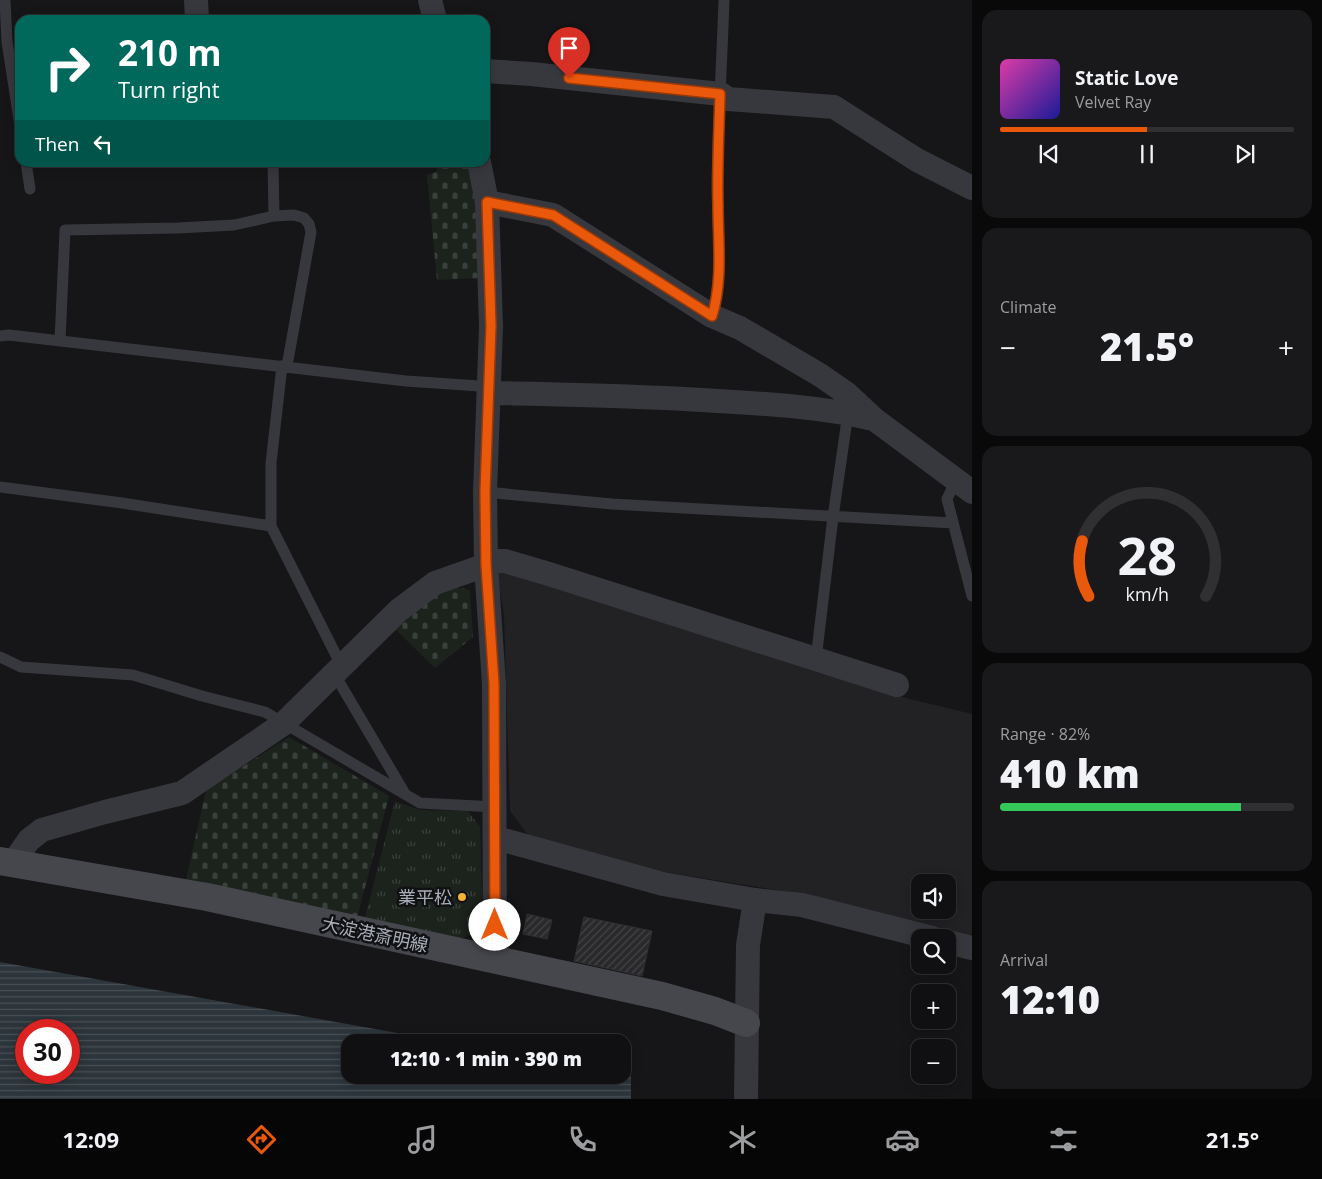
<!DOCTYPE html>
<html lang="en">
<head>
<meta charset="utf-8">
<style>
  :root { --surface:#101012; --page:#19191b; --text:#f1f3f6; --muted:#9c9d9f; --line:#303032; --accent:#ea580c }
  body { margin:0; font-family:"Open Sans","Noto Sans JP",sans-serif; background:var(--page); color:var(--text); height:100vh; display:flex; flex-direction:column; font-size:19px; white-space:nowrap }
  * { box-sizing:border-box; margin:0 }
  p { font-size:16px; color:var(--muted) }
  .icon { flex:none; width:28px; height:28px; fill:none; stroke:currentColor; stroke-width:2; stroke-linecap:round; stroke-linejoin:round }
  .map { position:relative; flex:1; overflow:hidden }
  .panel { display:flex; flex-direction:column; gap:10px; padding:10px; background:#09090a; width:350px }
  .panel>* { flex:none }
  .hud { position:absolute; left:15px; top:15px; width:475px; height:152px; border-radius:15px; box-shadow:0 2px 12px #0003,0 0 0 1px var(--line); background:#00695c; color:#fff; overflow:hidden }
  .controls { position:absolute; left:911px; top:874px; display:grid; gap:10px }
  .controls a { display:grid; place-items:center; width:45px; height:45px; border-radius:10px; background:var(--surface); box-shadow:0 2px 12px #0003,0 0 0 1px var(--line); font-size:25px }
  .speed { position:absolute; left:15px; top:1019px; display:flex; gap:10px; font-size:25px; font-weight:700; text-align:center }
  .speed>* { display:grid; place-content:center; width:65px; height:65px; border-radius:50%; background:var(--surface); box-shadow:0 2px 12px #0003,0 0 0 1px var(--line); line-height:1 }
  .speed .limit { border:8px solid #d22; background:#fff; color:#111 }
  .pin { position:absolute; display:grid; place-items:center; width:42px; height:42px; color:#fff; margin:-51px -21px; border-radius:50% 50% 50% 0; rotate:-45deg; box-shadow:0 0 5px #0007 }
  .pin .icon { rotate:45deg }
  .me { position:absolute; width:55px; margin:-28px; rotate:0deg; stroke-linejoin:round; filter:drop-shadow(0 0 4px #0008) }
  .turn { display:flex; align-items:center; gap:18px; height:105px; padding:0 20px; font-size:22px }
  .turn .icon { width:65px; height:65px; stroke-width:2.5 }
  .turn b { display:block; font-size:35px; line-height:42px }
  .then { display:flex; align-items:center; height:48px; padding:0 20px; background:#0003; gap:10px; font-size:19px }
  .big { font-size:38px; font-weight:800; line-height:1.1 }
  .panel .card { flex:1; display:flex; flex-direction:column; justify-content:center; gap:8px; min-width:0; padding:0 18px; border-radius:15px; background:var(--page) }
  .panel .dial { align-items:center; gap:0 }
  .dial svg { height:130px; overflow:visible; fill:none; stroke:var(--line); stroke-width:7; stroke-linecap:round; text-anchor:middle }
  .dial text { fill:var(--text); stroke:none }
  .song { display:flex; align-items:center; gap:15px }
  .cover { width:60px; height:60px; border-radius:8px; background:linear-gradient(135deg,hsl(320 70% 55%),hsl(240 70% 35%)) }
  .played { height:5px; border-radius:2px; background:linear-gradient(90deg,var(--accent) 50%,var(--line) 50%) }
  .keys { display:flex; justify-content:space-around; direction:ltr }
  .heat { display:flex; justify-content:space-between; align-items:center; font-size:28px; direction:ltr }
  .charge { height:8px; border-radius:4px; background:linear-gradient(90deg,#34c759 82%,var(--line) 0) }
  .trip { position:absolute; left:341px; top:1034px; width:290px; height:50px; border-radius:15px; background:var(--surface); box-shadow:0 2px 12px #0003,0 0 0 1px var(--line); font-weight:800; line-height:50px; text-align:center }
  .tab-bar { display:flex; height:80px; justify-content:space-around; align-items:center; background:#060607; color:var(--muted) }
  .tab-bar .icon { width:35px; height:35px }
  .tab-bar .selected { color:var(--accent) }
  .tab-bar b { font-size:22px; color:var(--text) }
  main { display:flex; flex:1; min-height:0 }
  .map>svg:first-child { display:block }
  .built { fill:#222225; fill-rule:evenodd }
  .cemetery { fill:url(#cemetery-stones) }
  .park { fill:url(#park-tufts) }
  .water { fill:url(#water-rules); fill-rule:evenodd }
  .building { fill:url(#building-hatch); stroke:#303034 }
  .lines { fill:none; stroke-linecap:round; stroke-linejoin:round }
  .service { stroke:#37383d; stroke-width:11 }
  .minor { stroke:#37383d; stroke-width:24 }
  .secondary { stroke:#45474d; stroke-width:28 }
  .route-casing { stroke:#983908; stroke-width:12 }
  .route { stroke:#ea580c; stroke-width:9 }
  .poi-dot { fill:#f2b134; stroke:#111113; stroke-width:2 }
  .labels { text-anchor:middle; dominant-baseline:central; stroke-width:5; stroke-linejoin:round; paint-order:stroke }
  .poi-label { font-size:18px; fill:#a8adb8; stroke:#111113; text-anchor:end }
  .street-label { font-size:18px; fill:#a8adb8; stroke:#111113 }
</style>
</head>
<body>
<main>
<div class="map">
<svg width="972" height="1099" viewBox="0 0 972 1099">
  <defs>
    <pattern id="cemetery-stones" width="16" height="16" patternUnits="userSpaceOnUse" patternTransform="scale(1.25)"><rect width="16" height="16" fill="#1c231d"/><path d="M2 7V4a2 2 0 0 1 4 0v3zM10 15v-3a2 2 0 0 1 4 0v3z" fill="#3a403c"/></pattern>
    <pattern id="park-tufts" width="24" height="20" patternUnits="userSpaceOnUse" patternTransform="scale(1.25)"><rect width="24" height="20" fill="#1c231d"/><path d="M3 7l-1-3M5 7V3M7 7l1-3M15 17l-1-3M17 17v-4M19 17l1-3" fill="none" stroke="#3a403c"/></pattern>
    <pattern id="water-rules" width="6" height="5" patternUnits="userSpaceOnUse" patternTransform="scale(1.25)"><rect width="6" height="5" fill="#2c353c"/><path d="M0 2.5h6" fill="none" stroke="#485056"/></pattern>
    <pattern id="building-hatch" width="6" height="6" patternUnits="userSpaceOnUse" patternTransform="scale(1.25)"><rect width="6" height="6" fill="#29292c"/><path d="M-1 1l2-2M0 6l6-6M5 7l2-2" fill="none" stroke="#454548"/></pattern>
  </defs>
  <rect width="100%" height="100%" fill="#161618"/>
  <!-- built -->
  <path class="built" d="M503,567L813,671L910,699L972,714V938L801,894L622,865L528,835L510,811L504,615L496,569ZM920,882H948V910H920Z"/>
  <!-- cemetery -->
  <path class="cemetery" d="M436,163H470L476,205L481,278L437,280L427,175L437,171Z
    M449,588H462L470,590L473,637L435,668L394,628L417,606Z
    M289,737L389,796L357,918L185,884L206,790Z"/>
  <!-- park -->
  <path class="park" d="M395,801L420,810L468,811L480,827L482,893L479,932L457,940L364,921Z"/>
  <!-- water -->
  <path class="water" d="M0,962L448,1042H350V1075L623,1074L631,1076V1099H0ZM26,1030H69V1072H26Z"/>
  <!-- building -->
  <path class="building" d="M527,914L552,920L547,939L523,934Z
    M584,917L652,931L642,976L574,961Z"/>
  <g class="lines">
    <!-- service -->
    <path class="service" d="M5,0L7,42L20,126
      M26,162L30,189
      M273,162L274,216
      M712,316C724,280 717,222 717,183C718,122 722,61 724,0
      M0,336L9,335L406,381L479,386L489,391
      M60,341L65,230L178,228L234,225L274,216L294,215L304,218L309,224L311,232L287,366
      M956,480L947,499L972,596
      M0,487L122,503L271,526L342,667
      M485,492L612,504L953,523
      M271,526V463L282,366
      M0,657L21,667L133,675L202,696L265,712L420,803L496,807
      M816,659L833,517L848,413
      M335,675L404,792"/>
    <!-- minor -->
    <path class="minor" d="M196,0L197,20
      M430,0L435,20
      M485,71L531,74L721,94L728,99L834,107L917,160L972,188
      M479,162L487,202L491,326L485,492L486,565L494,684L495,960
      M487,202L553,215L712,316L740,328L820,375L846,393L874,419L972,492
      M489,391L497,393C571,395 644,396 718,401C770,404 822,407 873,419
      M486,561H505L549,574L897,685
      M496,838L663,884L755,900L802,905L932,938
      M13,863L29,840L42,830L105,812L182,793L283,724L399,610L435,583L486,565
      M948,942L972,948
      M746,1099L748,945L755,900"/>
    <!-- secondary -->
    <path class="secondary" d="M0,861L207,897L662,996L715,1011L746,1023"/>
  </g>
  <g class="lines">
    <!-- route casing -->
    <g class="route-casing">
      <path id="route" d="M495,925L494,684L486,565L485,492L491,326L487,202L553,215L712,316C723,281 718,241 718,205C717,168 719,131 720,94L569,78"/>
    </g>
    <!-- route -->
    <use href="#route" class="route"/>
  </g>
  <!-- markers -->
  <circle class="poi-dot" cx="462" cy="897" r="5"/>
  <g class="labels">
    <!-- poi labels -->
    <g class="poi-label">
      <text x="452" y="897">業平松</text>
    </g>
    <!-- street labels -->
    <g class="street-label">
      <text transform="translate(375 934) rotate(12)">大淀港斎明線</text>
    </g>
  </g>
</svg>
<div class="controls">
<a><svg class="icon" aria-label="sound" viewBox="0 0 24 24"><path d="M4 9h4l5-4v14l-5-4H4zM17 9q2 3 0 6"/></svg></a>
<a><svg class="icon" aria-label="search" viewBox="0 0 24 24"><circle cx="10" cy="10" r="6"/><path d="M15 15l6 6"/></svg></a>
<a>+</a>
<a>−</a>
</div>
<div class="speed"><div class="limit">30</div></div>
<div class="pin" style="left:569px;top:78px;background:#d93025"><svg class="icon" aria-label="arrive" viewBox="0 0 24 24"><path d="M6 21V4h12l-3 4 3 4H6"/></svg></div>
<svg class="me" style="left:495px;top:925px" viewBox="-20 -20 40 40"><circle r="19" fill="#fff"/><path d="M0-13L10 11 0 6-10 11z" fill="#ea580c"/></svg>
<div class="trip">12:10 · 1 min · 390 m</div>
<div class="hud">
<div class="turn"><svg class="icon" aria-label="right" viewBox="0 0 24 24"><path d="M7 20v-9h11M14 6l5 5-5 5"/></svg><div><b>210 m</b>Turn right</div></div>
<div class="then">Then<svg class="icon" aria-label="left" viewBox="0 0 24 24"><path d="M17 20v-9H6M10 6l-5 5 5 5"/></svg></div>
</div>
</div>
<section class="panel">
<div class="card">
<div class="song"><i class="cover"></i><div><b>Static Love</b><p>Velvet Ray</p></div></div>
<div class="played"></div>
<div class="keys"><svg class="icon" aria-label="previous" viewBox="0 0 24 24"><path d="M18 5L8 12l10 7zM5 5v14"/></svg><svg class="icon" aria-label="pause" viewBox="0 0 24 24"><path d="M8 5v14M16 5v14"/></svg><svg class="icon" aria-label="next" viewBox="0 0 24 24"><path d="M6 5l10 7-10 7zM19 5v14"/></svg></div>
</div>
<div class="card"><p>Climate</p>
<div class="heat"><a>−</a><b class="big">21.5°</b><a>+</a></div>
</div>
<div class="card dial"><svg viewBox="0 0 100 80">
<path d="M14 69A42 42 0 1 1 86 69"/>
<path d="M14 69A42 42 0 0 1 10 35" stroke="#ea580c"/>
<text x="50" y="56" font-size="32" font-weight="700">28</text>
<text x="50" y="72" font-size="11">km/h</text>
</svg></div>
<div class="card"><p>Range · 82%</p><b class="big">410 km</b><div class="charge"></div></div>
<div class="card"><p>Arrival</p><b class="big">12:10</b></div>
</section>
</main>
<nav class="tab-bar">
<b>12:09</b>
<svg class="icon selected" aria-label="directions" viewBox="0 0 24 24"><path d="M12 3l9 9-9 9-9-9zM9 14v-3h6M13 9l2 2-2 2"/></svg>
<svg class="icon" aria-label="music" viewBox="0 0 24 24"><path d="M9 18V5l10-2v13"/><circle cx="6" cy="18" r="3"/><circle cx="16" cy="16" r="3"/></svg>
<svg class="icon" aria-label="phone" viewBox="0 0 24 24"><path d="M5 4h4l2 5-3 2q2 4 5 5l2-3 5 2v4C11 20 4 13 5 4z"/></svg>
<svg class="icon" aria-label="climate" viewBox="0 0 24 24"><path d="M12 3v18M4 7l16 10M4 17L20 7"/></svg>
<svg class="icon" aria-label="car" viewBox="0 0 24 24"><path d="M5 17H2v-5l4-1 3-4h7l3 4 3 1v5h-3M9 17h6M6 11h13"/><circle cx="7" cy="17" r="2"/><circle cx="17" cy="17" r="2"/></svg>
<svg class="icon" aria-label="filters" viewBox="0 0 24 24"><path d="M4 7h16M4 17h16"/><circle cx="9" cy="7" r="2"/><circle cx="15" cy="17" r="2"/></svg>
<b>21.5°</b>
</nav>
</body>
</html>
